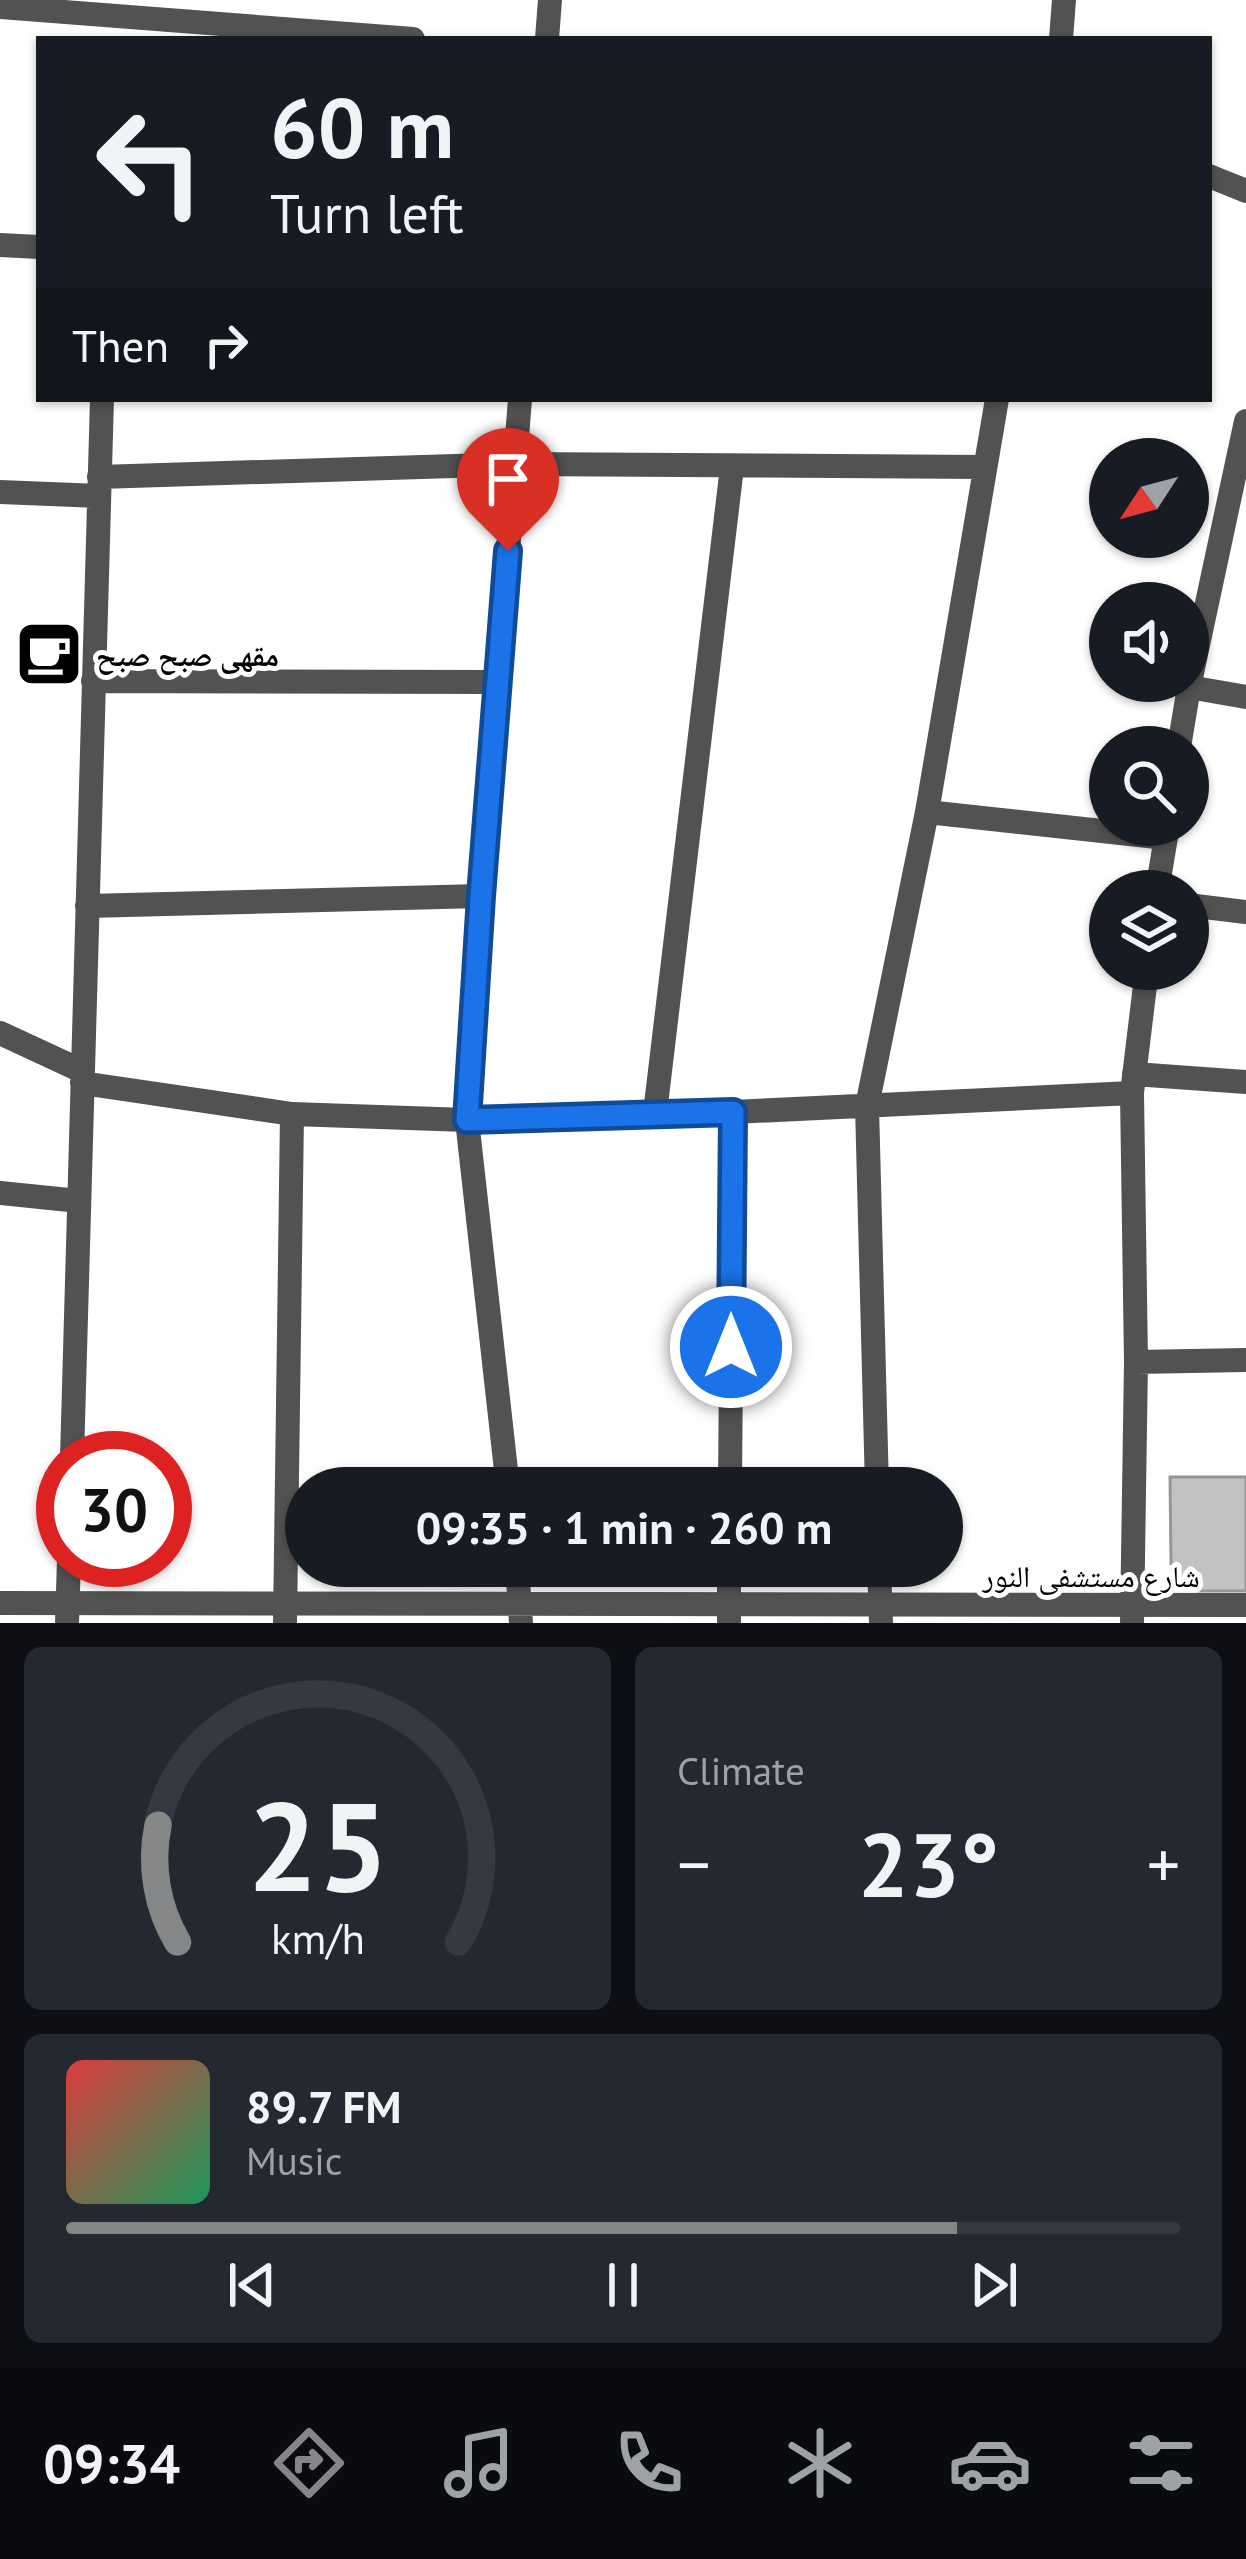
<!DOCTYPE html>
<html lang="en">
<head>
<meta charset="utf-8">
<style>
  :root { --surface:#171b24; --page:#242831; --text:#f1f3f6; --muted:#9ea1a6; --line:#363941; --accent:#858687 }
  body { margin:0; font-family:"PT Sans","Noto Naskh Arabic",sans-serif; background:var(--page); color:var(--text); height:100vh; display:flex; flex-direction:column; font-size:45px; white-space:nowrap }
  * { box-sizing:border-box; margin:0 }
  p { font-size:39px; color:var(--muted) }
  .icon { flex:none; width:66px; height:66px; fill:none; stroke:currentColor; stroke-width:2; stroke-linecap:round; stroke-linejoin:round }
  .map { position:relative; height:1623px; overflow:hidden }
  .sheet { display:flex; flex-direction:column; gap:24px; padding:24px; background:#0d0f14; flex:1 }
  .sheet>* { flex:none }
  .guide { position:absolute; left:36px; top:36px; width:1176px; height:366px; border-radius:0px; box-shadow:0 3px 9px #0004; background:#171b24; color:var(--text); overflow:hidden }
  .needle { width:78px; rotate:234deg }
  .tools { position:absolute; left:1089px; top:438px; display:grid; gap:24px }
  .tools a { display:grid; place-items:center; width:120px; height:120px; border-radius:50%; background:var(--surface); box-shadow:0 3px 9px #0004; font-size:60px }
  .speed { position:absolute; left:36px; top:1431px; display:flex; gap:24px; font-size:60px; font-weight:700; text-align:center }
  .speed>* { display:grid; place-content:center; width:156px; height:156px; border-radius:50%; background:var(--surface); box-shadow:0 3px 9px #0004; line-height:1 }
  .speed .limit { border:18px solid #d22; background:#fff; color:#111 }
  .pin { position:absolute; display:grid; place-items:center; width:102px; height:102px; color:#fff; margin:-123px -51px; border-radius:50% 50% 50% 0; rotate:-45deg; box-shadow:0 0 12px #0007 }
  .pin .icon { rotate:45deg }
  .me { position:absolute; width:132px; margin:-66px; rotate:0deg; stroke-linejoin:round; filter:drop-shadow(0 0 9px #0008) }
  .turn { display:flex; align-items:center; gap:42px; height:252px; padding:0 36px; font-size:54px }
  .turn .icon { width:156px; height:156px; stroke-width:2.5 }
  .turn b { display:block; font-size:84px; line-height:102px }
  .then { display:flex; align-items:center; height:114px; padding:0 36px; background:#0003; gap:24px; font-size:45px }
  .big { font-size:90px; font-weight:600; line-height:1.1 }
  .sheet .widget { flex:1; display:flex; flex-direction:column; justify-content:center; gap:18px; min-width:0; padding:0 42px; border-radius:18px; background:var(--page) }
  .sheet .dial { align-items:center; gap:0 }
  .dial svg { height:312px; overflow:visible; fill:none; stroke:var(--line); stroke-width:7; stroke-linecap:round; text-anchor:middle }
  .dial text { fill:var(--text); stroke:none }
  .song { display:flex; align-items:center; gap:36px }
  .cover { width:144px; height:144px; border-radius:18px; background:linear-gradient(135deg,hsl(0 70% 55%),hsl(150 70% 35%)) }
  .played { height:12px; border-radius:6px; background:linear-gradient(90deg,var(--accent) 80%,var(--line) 80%) }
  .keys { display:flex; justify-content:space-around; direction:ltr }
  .heat { display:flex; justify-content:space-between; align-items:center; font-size:66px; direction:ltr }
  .sheet .tiles { flex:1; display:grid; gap:24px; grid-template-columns:1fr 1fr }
  .widget:last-child { grid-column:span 2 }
  .trip { position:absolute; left:285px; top:1467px; width:678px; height:120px; border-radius:60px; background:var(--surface); box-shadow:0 3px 9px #0004; font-weight:600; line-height:120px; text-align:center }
  .tabs { display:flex; height:192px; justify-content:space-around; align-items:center; background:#090b0e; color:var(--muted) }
  .tabs .icon { width:84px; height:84px }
  .tabs .active { color:var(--accent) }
  .tabs b { font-size:54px; color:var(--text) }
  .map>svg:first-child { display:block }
  .building { fill:#c2c2c2; stroke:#969696; stroke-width:3 }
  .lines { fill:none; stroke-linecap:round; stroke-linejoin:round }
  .minor { stroke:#525252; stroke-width:24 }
  .tertiary { stroke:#525252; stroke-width:24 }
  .route-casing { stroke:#114b97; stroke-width:30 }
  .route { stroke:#1a73e8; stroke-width:21 }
  .labels { text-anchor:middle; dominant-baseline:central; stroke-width:10; stroke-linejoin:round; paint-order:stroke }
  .poi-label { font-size:30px; font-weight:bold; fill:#000; stroke:#fff; text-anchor:start }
  .street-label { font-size:30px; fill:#000; stroke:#fff }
</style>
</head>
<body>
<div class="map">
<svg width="1246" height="1623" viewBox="0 0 1246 1623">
  <rect width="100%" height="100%" fill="#fff"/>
  <!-- building -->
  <path class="building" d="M1170,1477H1246V1591H1198L1171,1564Z"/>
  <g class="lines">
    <!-- minor -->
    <path class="minor" d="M0,7L413,39
      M1061,39L1064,0
      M1209,176L1246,191
      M0,245L39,247
      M99,477L516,464L985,467
      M0,492L99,496
      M93,681L498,682
      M1189,687L1246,697
      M1179,747L1189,687L1246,421
      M927,812L1166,838
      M1157,891L1168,825
      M1188,905L1246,912
      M87,906L481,896
      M0,1033L82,1071
      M1134,1074L1246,1082
      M82,1083L292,1114L467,1120L733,1112L1132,1093
      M655,1113L732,467
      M0,1193L79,1201
      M1136,1362L1246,1360
      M72,1458L102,399
      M730,1488L733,1112
      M877,1488L867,1106L927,812L997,399
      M729,1566V1623
      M879,1566L881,1623
      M67,1623L69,1560
      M285,1623L292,1114
      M1132,1623L1136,1362L1132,1093L1147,969"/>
    <!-- tertiary -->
    <path class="tertiary" d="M547,39L550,0
      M508,1488L467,1120L481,896L520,399
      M517,1566L521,1623
      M0,1603L1246,1605"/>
  </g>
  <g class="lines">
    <!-- route casing -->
    <g class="route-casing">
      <path id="route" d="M508,551L481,896L467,1120L733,1112L731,1347"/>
    </g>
    <!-- route -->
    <use href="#route" class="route"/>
  </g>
  <!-- icons -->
  <defs>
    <g id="cafe-square" transform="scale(3.45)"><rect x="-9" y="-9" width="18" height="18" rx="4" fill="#000" stroke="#fff"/><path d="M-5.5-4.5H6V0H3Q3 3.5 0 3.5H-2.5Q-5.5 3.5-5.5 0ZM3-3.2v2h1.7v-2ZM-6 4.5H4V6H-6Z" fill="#fff"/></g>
  </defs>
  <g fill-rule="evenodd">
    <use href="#cafe-square" x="49" y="654"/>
  </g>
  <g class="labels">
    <!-- poi labels -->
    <g class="poi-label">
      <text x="96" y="654">مقهى صبح صبح</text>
    </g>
    <!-- street labels -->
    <g class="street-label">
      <text x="1091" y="1575">شارع مستشفى النور</text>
    </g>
  </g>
</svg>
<div class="tools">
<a><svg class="needle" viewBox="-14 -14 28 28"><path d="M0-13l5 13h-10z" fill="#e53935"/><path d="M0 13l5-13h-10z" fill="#9ea1a6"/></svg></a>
<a><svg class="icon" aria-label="sound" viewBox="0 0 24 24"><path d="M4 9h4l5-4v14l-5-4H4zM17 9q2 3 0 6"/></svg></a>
<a><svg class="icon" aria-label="search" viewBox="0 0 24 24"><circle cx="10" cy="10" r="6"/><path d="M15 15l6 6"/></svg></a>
<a><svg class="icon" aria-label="layers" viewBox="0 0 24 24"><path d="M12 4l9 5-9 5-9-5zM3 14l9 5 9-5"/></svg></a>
</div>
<div class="speed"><div class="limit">30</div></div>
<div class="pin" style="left:508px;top:551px;background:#d93025"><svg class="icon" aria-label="arrive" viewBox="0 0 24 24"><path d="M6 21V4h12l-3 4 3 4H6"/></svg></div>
<svg class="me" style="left:731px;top:1347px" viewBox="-20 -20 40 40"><circle r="17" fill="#1a73e8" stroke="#fff" stroke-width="3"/><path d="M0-11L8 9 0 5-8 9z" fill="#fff"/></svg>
<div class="trip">09:35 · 1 min · 260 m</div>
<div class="guide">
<div class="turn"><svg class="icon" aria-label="left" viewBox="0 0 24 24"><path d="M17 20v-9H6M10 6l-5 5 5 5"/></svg><div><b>60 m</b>Turn left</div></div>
<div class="then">Then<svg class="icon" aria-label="right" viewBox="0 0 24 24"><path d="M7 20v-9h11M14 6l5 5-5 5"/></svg></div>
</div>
</div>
<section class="sheet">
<div class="tiles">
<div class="widget dial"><svg viewBox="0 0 100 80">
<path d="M14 69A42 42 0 1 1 86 69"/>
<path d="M14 69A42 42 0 0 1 9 39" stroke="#858687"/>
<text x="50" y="56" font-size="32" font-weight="700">25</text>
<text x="50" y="72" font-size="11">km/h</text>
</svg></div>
<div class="widget"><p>Climate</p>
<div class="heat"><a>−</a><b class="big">23°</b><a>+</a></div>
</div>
<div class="widget">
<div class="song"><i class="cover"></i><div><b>89.7 FM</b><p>Music</p></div></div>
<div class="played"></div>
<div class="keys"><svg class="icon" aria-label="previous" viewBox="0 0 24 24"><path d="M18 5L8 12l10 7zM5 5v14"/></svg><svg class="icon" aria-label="pause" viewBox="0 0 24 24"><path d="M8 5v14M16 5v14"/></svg><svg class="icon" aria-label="next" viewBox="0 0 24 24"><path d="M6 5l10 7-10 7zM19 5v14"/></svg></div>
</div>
</div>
</section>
<nav class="tabs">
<b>09:34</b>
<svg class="icon active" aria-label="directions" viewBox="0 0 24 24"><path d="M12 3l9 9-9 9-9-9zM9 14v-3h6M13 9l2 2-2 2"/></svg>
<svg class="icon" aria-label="music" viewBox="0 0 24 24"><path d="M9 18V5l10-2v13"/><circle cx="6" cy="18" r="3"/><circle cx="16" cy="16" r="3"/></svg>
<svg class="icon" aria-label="phone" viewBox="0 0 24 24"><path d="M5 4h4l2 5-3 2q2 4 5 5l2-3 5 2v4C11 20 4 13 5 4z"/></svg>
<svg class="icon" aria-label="climate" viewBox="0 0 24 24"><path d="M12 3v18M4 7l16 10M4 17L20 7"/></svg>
<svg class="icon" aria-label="car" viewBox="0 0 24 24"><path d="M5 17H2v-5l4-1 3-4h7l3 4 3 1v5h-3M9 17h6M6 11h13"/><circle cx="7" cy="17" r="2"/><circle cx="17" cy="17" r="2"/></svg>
<svg class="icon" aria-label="filters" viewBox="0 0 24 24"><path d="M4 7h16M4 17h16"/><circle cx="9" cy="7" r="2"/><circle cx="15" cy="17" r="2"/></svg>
</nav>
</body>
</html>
